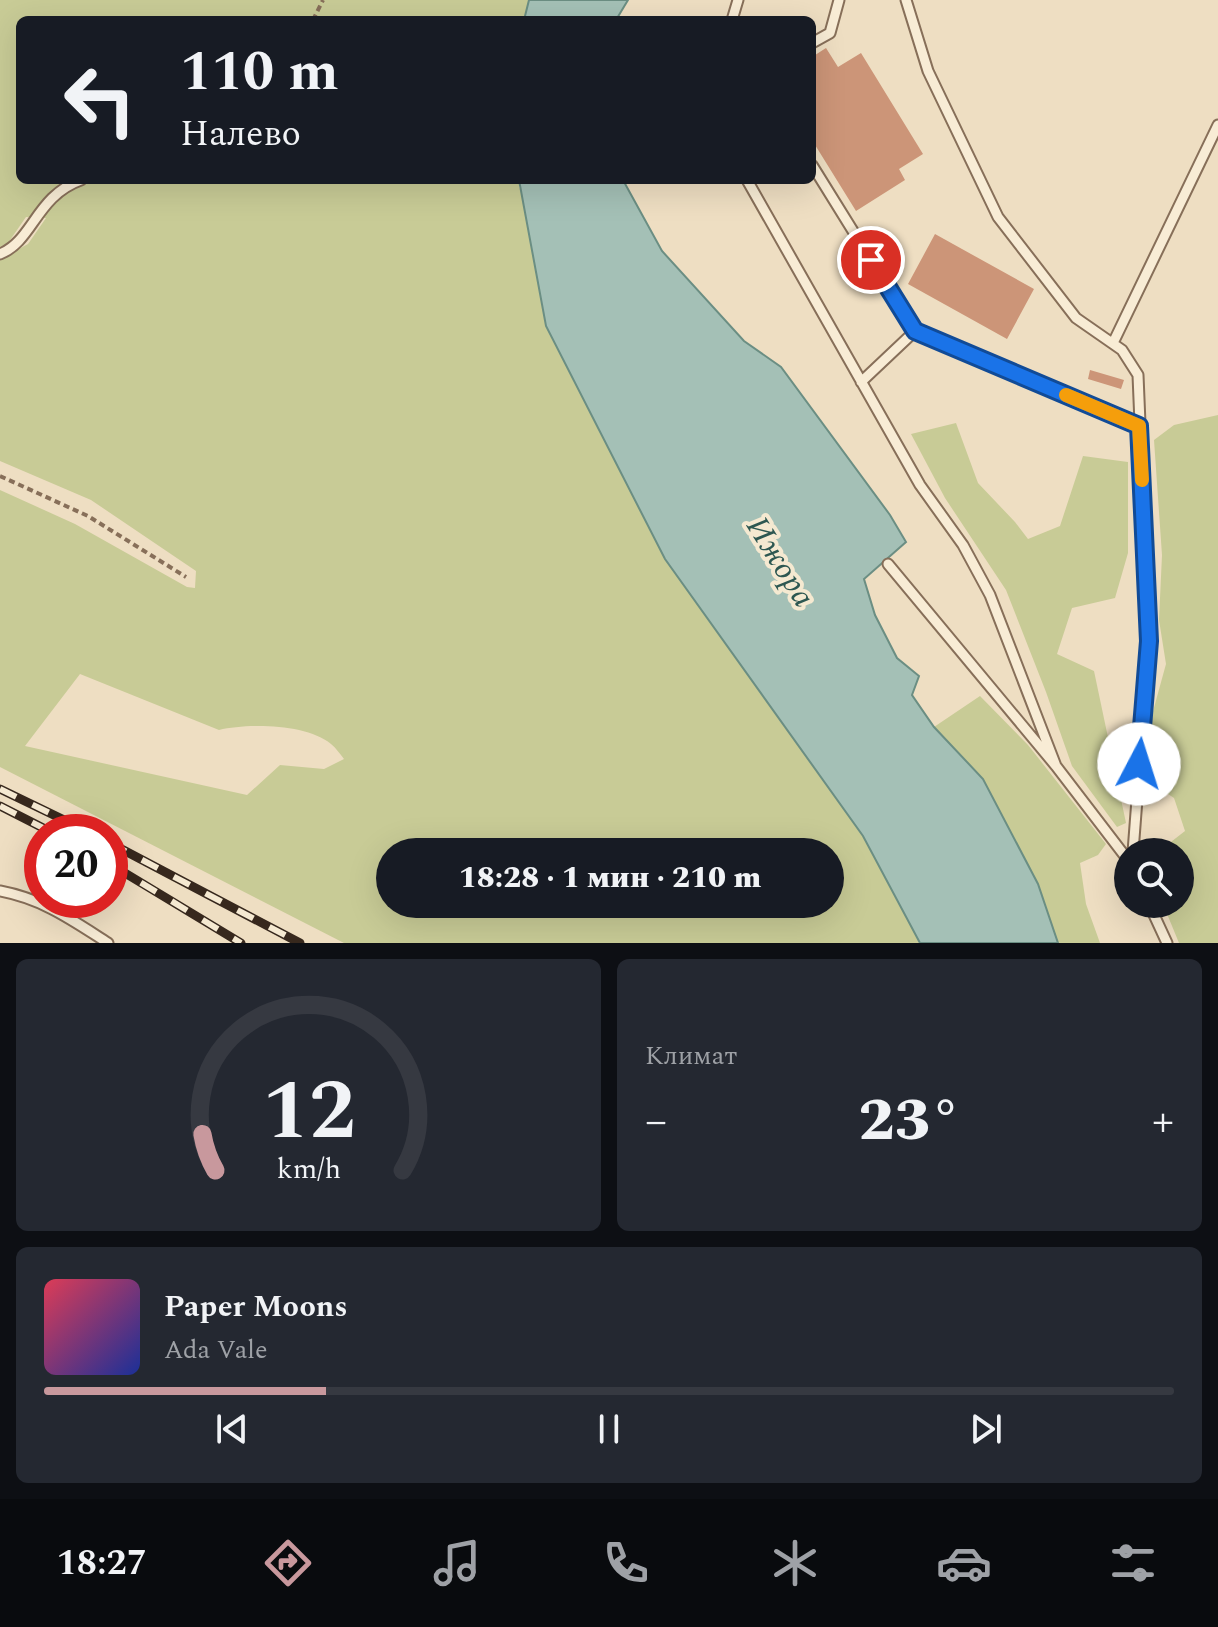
<!DOCTYPE html>
<html lang="ru">
<head>
<meta charset="utf-8">
<style>
  :root { --surface:#171b24; --page:#242831; --text:#f1f3f6; --muted:#9ea1a6; --line:#363941; --accent:#c8989d }
  body { margin:0; font-family:Spectral,serif; background:var(--page); color:var(--text); height:100vh; display:flex; flex-direction:column; font-size:30px; white-space:nowrap }
  * { box-sizing:border-box; margin:0 }
  p { font-size:26px; color:var(--muted) }
  .icon { flex:none; width:44px; height:44px; fill:none; stroke:currentColor; stroke-width:2; stroke-linecap:round; stroke-linejoin:round }
  .map { position:relative; height:943px; overflow:hidden }
  .side { display:flex; flex-direction:column; gap:16px; padding:16px; background:#0d0f14; flex:1 }
  .side>* { flex:none }
  .banner { position:absolute; left:16px; top:16px; width:800px; height:168px; border-radius:12px; box-shadow:0 8px 32px #0002; background:#171b24; color:var(--text); overflow:hidden }
  .controls { position:absolute; left:1114px; top:838px; display:grid; gap:16px }
  .controls a { display:grid; place-items:center; width:80px; height:80px; border-radius:50%; background:var(--surface); box-shadow:0 8px 32px #0002; font-size:40px }
  .speed { position:absolute; left:24px; top:814px; display:flex; gap:16px; font-size:40px; font-weight:700; text-align:center }
  .speed>* { display:grid; place-content:center; width:104px; height:104px; border-radius:50%; background:var(--surface); box-shadow:0 8px 32px #0002; line-height:1 }
  .speed .limit { border:12px solid #d22; background:#fff; color:#111 }
  .pin { position:absolute; display:grid; place-items:center; width:68px; height:68px; color:#fff; margin:-34px; border:4px solid #fff; border-radius:50%; box-shadow:0 2px 8px #0007 }
  .me { position:absolute; width:88px; margin:-44px; rotate:5deg; stroke-linejoin:round; filter:drop-shadow(0 0 6px #0008) }
  .turn { display:flex; align-items:center; gap:28px; height:168px; padding:0 32px; font-size:36px }
  .turn .icon { width:104px; height:104px; stroke-width:2.5 }
  .turn b { display:block; font-size:56px; line-height:68px }
  .big { font-size:60px; font-weight:800; line-height:1.1 }
  .side .tile { flex:1; display:flex; flex-direction:column; justify-content:center; gap:12px; min-width:0; padding:0 28px; border-radius:12px; background:var(--page) }
  .side .dial { align-items:center; gap:0 }
  .dial svg { height:208px; overflow:visible; fill:none; stroke:var(--line); stroke-width:7; stroke-linecap:round; text-anchor:middle }
  .dial text { fill:var(--text); stroke:none }
  .song { display:flex; align-items:center; gap:24px }
  .cover { width:96px; height:96px; border-radius:12px; background:linear-gradient(135deg,hsl(350 70% 55%),hsl(230 70% 35%)) }
  .played { height:8px; border-radius:4px; background:linear-gradient(90deg,var(--accent) 25%,var(--line) 25%) }
  .keys { display:flex; justify-content:space-around; direction:ltr }
  .heat { display:flex; justify-content:space-between; align-items:center; font-size:44px; direction:ltr }
  .side .tiles { flex:1; display:grid; gap:16px; grid-template-columns:1fr 1fr }
  .tile:last-child { grid-column:span 2 }
  .trip { position:absolute; left:376px; top:838px; width:468px; height:80px; border-radius:40px; background:var(--surface); box-shadow:0 8px 32px #0002; font-weight:800; line-height:80px; text-align:center }
  .tab-bar { display:flex; height:128px; justify-content:space-around; align-items:center; background:#090b0e; color:var(--muted) }
  .tab-bar .icon { width:56px; height:56px }
  .tab-bar .active { color:var(--accent) }
  .tab-bar b { font-size:36px; color:var(--text) }
  .map>svg:first-child { display:block }
  .green { fill:#c8cb96; fill-rule:evenodd }
  .water { fill:#a4c0b6; stroke:#6b8e83; stroke-width:2 }
  .building { fill:#cc9578 }
  .lines { fill:none; stroke-linecap:round; stroke-linejoin:round }
  .service-casing { stroke:#876f59; stroke-width:13 }
  .path { stroke:#876f59; stroke-width:4; stroke-dasharray:6 4; stroke-linecap:butt }
  .service { stroke:#f8ecd5; stroke-width:9 }
  .rail-casing { stroke:#37281d; stroke-width:9 }
  .rail { stroke:#f5e9d1; stroke-width:6; stroke-dasharray:18; stroke-linecap:butt }
  .route-casing { stroke:#114b97; stroke-width:20 }
  .route { stroke:#1a73e8; stroke-width:14 }
  .slow { stroke:#f59e0b; stroke-width:14 }
  .labels { text-anchor:middle; dominant-baseline:central; stroke-width:8; stroke-linejoin:round; paint-order:stroke }
  .water-label { font-size:32px; font-style:italic; fill:#2d5751; stroke:#f5e9d1 }
</style>
</head>
<body>
<div class="map">
<svg width="1218" height="943" viewBox="0 0 1218 943">
  <rect width="100%" height="100%" fill="#eedec2"/>
  <!-- green -->
  <path class="green" d="M0,0H529L524,20H20V180H519V187L920,943H344L0,767V490L75,524L187,587L195,588L196,571L91,500L0,461V259L28,244L46,218L26,217L8,243L0,247ZM80,674L219,730C249,723 307,724 331,744C336,748 340,754 344,759L324,769L280,765L247,795L25,746ZM390,852H830V904H390Z
    M1218,415V943H1179L1163,904H1180V852H1158L1185,831L1174,798L1156,786L1145,771L1152,715L1166,664L1159,620L1162,555L1154,440L1174,425Z
    M956,423L978,483L1015,522L1028,539L1060,526L1083,456L1128,462V553L1115,598L1072,608L1057,654L1094,671L1126,823L1117,827L1072,766L1046,692L1006,590L945,498L911,434Z
    M980,696L1028,745L1106,844L1098,855L1080,863L1086,904L1100,943H1058L1038,884L983,779L934,727Z"/>
  <!-- water -->
  <path class="water" d="M529,0H628L616,20H524Z
    M519,180H623L662,251L744,341L781,367L890,515L906,542L864,579L875,615L897,658L919,676L912,695L934,727L983,779L1038,884L1058,943H920L863,836L665,559L546,326Z"/>
  <!-- building -->
  <path class="building" d="M826,48L838,67L861,53L923,154L899,169L905,180L856,211L812,140V57Z
    M935,234L1034,289L1007,339L908,284Z
    M1090,370L1124,380L1121,389L1088,379Z"/>
  <g class="lines">
    <!-- service casing -->
    <g class="service-casing">
      <path id="service" d="M906,0L928,71L998,217L1076,318L1122,350L1138,375L1149,641L1133,852
        M732,20L738,0
        M812,43L830,33L839,0
        M812,165L915,331L1139,426
        M747,180L920,485L963,545L990,595L1056,766
        M0,254C33,241 36,196 81,180
        M1113,343L1218,125
        M861,382L915,331
        M888,564L1056,766L1128,860
        M0,891C43,899 72,920 108,943
        M1149,904L1167,943"/>
    </g>
    <!-- path -->
    <path class="path" d="M313,20L323,0
      M0,476L88,516L186,577"/>
    <!-- service -->
    <use href="#service" class="service"/>
    <!-- rail casing -->
    <g class="rail-casing">
      <path id="rail" d="M0,789L89,832
        M0,806L51,832
        M110,843L300,943
        M110,864L241,943"/>
    </g>
    <!-- rail -->
    <use href="#rail" class="rail"/>
  </g>
  <g class="lines">
    <!-- route casing -->
    <g class="route-casing">
      <path id="route" d="M871,260L915,331L1139,426L1149,641L1139,764"/>
    </g>
    <!-- route -->
    <use href="#route" class="route"/>
    <!-- slow -->
    <path class="slow" d="M1066,395L1139,426L1142,480"/>
  </g>
  <g class="labels">
    <!-- water labels -->
    <g class="water-label">
      <text transform="translate(780 562) rotate(58)">Ижора</text>
    </g>
  </g>
</svg>
<div class="controls">
<a><svg class="icon" aria-label="search" viewBox="0 0 24 24"><circle cx="10" cy="10" r="6"/><path d="M15 15l6 6"/></svg></a>
</div>
<div class="speed"><div class="limit">20</div></div>
<div class="pin" style="left:871px;top:260px;background:#d93025"><svg class="icon" aria-label="arrive" viewBox="0 0 24 24"><path d="M6 21V4h12l-3 4 3 4H6"/></svg></div>
<svg class="me" style="left:1139px;top:764px" viewBox="-20 -20 40 40"><circle r="19" fill="#fff"/><path d="M0-13L10 11 0 6-10 11z" fill="#1a73e8"/></svg>
<div class="trip">18:28 · 1 мин · 210 m</div>
<div class="banner">
<div class="turn"><svg class="icon" aria-label="left" viewBox="0 0 24 24"><path d="M17 20v-9H6M10 6l-5 5 5 5"/></svg><div><b>110 m</b>Налево</div></div>
</div>
</div>
<section class="side">
<div class="tiles">
<div class="tile dial"><svg viewBox="0 0 100 80">
<path d="M14 69A42 42 0 1 1 86 69"/>
<path d="M14 69A42 42 0 0 1 9 55" stroke="#c8989d"/>
<text x="50" y="56" font-size="32" font-weight="700">12</text>
<text x="50" y="72" font-size="11">km/h</text>
</svg></div>
<div class="tile"><p>Климат</p>
<div class="heat"><a>−</a><b class="big">23°</b><a>+</a></div>
</div>
<div class="tile">
<div class="song"><i class="cover"></i><div><b>Paper Moons</b><p>Ada Vale</p></div></div>
<div class="played"></div>
<div class="keys"><svg class="icon" aria-label="previous" viewBox="0 0 24 24"><path d="M18 5L8 12l10 7zM5 5v14"/></svg><svg class="icon" aria-label="pause" viewBox="0 0 24 24"><path d="M8 5v14M16 5v14"/></svg><svg class="icon" aria-label="next" viewBox="0 0 24 24"><path d="M6 5l10 7-10 7zM19 5v14"/></svg></div>
</div>
</div>
</section>
<nav class="tab-bar">
<b>18:27</b>
<svg class="icon active" aria-label="directions" viewBox="0 0 24 24"><path d="M12 3l9 9-9 9-9-9zM9 14v-3h6M13 9l2 2-2 2"/></svg>
<svg class="icon" aria-label="music" viewBox="0 0 24 24"><path d="M9 18V5l10-2v13"/><circle cx="6" cy="18" r="3"/><circle cx="16" cy="16" r="3"/></svg>
<svg class="icon" aria-label="phone" viewBox="0 0 24 24"><path d="M5 4h4l2 5-3 2q2 4 5 5l2-3 5 2v4C11 20 4 13 5 4z"/></svg>
<svg class="icon" aria-label="climate" viewBox="0 0 24 24"><path d="M12 3v18M4 7l16 10M4 17L20 7"/></svg>
<svg class="icon" aria-label="car" viewBox="0 0 24 24"><path d="M5 17H2v-5l4-1 3-4h7l3 4 3 1v5h-3M9 17h6M6 11h13"/><circle cx="7" cy="17" r="2"/><circle cx="17" cy="17" r="2"/></svg>
<svg class="icon" aria-label="filters" viewBox="0 0 24 24"><path d="M4 7h16M4 17h16"/><circle cx="9" cy="7" r="2"/><circle cx="15" cy="17" r="2"/></svg>
</nav>
</body>
</html>
